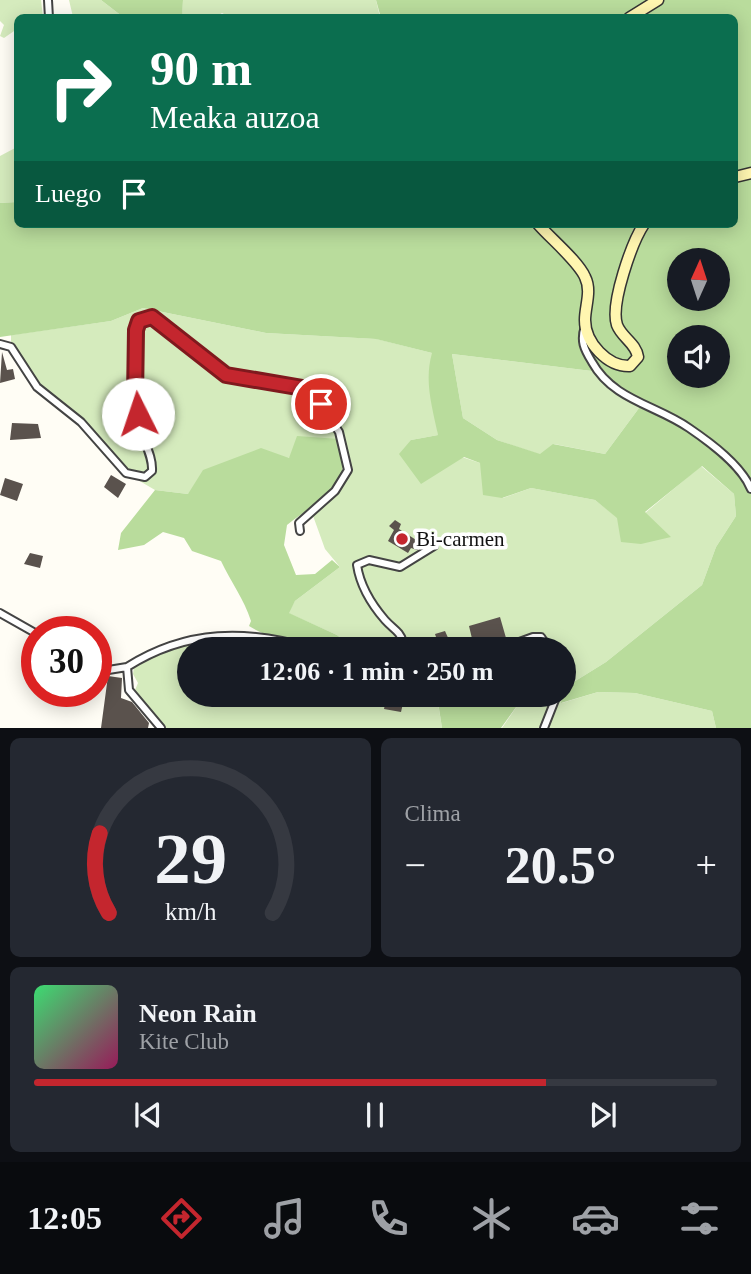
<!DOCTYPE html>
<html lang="es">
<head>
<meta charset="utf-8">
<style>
  :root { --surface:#171b24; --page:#242831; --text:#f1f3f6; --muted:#9ea1a6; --line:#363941; --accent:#c4262e }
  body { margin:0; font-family:"Times New Roman",serif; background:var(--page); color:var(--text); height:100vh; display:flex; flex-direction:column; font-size:26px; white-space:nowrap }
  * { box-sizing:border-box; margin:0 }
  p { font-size:23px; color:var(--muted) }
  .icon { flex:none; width:38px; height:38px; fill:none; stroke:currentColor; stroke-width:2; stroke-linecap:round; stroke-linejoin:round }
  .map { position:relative; height:728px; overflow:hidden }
  .details { display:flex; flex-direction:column; gap:10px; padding:10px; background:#0d0f14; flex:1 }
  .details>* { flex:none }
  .hud { position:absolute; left:14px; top:14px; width:724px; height:214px; border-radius:10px; box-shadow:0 4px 18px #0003; background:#0b6e4f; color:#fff; overflow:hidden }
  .needle { width:46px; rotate:3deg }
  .buttons { position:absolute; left:667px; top:248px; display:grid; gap:14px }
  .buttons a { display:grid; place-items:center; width:63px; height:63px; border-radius:50%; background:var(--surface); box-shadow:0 4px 18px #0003; font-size:35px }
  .speed { position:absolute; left:21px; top:616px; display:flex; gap:14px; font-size:35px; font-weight:700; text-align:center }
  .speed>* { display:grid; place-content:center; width:91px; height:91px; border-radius:50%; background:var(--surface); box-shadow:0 4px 18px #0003; line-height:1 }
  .speed .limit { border:10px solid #d22; background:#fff; color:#111 }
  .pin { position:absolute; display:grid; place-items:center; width:60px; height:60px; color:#fff; margin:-30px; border:4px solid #fff; border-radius:50%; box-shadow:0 2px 7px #0007 }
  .me { position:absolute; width:77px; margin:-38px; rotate:356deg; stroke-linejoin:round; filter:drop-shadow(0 0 5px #0008) }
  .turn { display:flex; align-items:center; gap:24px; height:147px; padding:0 21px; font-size:32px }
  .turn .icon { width:91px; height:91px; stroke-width:2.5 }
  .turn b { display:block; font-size:49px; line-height:60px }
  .then { display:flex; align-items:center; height:66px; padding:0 21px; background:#0003; gap:14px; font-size:26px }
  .big { font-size:52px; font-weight:700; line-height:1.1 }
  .details .widget { flex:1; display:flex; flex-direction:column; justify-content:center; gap:10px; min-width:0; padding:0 24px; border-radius:10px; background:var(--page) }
  .details .dial { align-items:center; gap:0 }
  .dial svg { height:182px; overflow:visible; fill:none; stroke:var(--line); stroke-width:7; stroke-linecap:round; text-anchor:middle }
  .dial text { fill:var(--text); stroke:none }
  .song { display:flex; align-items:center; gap:21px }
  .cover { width:84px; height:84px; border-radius:10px; background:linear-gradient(135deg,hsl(140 70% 55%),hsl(330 70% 35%)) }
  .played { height:7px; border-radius:4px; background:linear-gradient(90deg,var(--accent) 75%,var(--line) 75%) }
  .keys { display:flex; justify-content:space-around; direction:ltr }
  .heat { display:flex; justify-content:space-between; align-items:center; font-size:38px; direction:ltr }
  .details .tiles { flex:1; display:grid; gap:10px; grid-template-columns:1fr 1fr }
  .widget:last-child { grid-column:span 2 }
  .trip { position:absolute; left:177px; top:637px; width:399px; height:70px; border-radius:35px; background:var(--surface); box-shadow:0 4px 18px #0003; font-weight:700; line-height:70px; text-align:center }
  .menu { display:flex; height:112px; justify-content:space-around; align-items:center; background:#090b0e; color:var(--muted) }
  .menu .icon { width:49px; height:49px }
  .menu .selected { color:var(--accent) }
  .menu b { font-size:32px; color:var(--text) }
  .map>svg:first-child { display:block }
  .green { fill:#d5ebbd }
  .forest { fill:#b9dc9c; fill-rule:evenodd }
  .building { fill:#5a524d }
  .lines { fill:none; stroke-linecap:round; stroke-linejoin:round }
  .street-casing { stroke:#444; stroke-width:10 }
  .secondary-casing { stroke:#333; stroke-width:13 }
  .street { stroke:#fff; stroke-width:6 }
  .secondary { stroke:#fff6b0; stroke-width:10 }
  .route-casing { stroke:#7f191e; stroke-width:18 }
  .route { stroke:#c4262e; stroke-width:12 }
  .poi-dot { fill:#c4262e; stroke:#fff; stroke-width:2.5 }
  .labels { text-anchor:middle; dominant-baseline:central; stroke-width:7; stroke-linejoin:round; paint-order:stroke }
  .poi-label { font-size:21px; fill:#111; stroke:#fff; text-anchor:start }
</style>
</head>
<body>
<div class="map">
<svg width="751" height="728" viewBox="0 0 751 728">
  <rect width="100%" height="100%" fill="#fffdf5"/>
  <!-- green -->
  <path class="green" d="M0,0H41L43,17L18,18L17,29L4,38L0,36L4,25L0,21Z
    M69,0H101L123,17H73Z
    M183,0H376L380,17L232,18L222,13C211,21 196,17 182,14Z
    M17,147V202L0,203V156Z
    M143,308L266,333L377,339L432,353L438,435L411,440L480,463L503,498L531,488L595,500L618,518L670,537L645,513L701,466L734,494L736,516L716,547L702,585L606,662L564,688V649H543L526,643L511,649H354L337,635L288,613L295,601L340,567L325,549L312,513C343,489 357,478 344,438L188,494L155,490L126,473L81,422L37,387L11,347V335L111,321Z
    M452,354L600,372L642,404L605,454L554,444L541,455L497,440L463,418Z
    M259,636L309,649H189V695H455L438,703L442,728H165L135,690L138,683L133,674L134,667C171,639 214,640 259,636Z
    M598,692L635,693L712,711L716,728H502L519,703C539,704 545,695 561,695L562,703Z"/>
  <!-- forest -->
  <path class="forest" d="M101,0H183L182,17H123Z
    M376,0H751V728H716L712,711L635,693L598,692L561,703L564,688L606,662L702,585L716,547L736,516L734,494L702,466L645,512L671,537L641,544L621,542L617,518L595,500L531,488L502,498L483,495L480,463L464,457L421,484L399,454L411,440L438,435C432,406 424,381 432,353L376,339L266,333L143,308L111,321L0,337V203L17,202L18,224H735V18H381ZM679,261H718V299H679ZM679,338H718V376H679ZM452,354L600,372L642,404L605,454L553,444L540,454L497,440L463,418Z
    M297,436L339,439C355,488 322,497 287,525L284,545L296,575L315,574L332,560L340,567L295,601L289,613L337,635L354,649C320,649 278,644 249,626L251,621C244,599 231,582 221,561L192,551L184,538L163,532L144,545L118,550L121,533L155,490L188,494L203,470L261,448L289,458Z
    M455,695H553V699L519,703L501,728H442L438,702Z"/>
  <!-- building -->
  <path class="building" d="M2,352L7,370L13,369L15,379L0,383Z
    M12,423L38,424L41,438L10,440Z
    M111,475L126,484L118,498L104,487Z
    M5,478L23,484L17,501L0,495Z
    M395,520L401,524L399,529L424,545L417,550L411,548L408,553L388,541L394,530L389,526Z
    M30,553L43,556L40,568L24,564Z
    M500,617L506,638L474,647L469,626Z
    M445,631L453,649H430L428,643L437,640L435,634Z
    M108,676L122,678L121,698L132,702L149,723L148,728H101Z
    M387,695H405L401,712L384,709Z"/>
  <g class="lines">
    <!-- street casing -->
    <g class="street-casing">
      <path id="street" d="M48,0L49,18
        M585,326C580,341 584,349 592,362C613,400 656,405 689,428C711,443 741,465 751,489
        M0,344L11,347L37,387L81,422L126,473L145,477L152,471C153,456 144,443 140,429C132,397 134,362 136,330L139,321L152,317L158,319L226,375L262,383L294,385L314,394L339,432L348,470L335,491L299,523L300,531
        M0,613L37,634
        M396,649L403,642C400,631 393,629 385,620C372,605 360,585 357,565L369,560L400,567L434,546
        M500,649L533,637H541L549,649
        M127,667C187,629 247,629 314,649
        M96,672L127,667L129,690L161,728
        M544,728L557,695"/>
    </g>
    <!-- secondary casing -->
    <g class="secondary-casing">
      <path id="secondary" d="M629,18L658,0
        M735,177L751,173
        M538,224C550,238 578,261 585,277C592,291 585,306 585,320C585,343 608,367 630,366L638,357C636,343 622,338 617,325C610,304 632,242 644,224"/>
    </g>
    <!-- street -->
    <use href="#street" class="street"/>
    <!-- secondary -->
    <use href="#secondary" class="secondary"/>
  </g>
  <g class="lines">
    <!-- route casing -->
    <g class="route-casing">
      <path id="route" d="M138,414L135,398L136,330L139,321L152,317L226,375L303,388L314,394L321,404"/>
    </g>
    <!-- route -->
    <use href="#route" class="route"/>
  </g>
  <!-- markers -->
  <circle class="poi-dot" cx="402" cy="539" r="7"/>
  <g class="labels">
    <!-- poi labels -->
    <g class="poi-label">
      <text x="416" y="539">Bi-carmen</text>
    </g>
  </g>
</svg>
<div class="buttons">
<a><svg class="needle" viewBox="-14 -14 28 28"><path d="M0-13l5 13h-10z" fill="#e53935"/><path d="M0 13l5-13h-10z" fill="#9ea1a6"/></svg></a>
<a><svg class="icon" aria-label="sound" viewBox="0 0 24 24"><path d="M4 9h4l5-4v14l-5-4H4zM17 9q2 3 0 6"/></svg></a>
</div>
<div class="speed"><div class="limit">30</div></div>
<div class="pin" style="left:321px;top:404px;background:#d93025"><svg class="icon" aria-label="arrive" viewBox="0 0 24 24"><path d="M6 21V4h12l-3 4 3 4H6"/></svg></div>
<svg class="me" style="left:138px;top:414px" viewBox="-20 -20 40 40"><circle r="19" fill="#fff"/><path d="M0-13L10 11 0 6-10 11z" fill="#c4262e"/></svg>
<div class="trip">12:06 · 1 min · 250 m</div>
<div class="hud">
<div class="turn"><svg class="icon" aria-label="right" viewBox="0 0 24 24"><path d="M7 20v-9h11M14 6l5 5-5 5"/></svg><div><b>90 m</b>Meaka auzoa</div></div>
<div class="then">Luego<svg class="icon" aria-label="arrive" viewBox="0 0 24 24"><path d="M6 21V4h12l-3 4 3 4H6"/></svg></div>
</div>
</div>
<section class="details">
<div class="tiles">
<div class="widget dial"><svg viewBox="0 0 100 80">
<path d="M14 69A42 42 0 1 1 86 69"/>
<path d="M14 69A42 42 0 0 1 10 34" stroke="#c4262e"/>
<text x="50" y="56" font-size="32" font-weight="700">29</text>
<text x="50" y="72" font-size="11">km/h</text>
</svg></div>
<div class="widget"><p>Clima</p>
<div class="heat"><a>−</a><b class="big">20.5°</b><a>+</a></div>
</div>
<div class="widget">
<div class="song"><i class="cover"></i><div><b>Neon Rain</b><p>Kite Club</p></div></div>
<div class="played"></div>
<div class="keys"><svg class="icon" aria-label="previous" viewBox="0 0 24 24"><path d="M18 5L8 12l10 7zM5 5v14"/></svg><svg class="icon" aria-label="pause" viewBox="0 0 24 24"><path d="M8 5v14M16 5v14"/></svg><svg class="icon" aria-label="next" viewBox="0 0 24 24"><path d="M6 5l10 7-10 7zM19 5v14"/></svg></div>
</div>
</div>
</section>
<nav class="menu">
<b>12:05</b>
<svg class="icon selected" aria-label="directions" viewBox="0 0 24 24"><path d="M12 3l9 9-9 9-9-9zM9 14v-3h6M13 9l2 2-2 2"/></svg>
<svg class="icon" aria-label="music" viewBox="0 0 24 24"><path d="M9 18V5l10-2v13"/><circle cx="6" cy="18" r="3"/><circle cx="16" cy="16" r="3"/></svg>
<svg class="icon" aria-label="phone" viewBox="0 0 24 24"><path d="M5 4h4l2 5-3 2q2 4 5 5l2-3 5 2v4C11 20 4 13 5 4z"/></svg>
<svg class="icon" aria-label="climate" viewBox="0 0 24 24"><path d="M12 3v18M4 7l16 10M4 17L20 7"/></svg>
<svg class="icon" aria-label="car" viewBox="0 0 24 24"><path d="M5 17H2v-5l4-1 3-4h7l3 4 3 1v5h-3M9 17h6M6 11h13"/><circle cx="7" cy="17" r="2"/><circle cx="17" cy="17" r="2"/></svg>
<svg class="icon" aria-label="filters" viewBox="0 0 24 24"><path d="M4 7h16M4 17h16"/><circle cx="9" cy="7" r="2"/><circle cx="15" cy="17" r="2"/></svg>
</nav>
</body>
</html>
